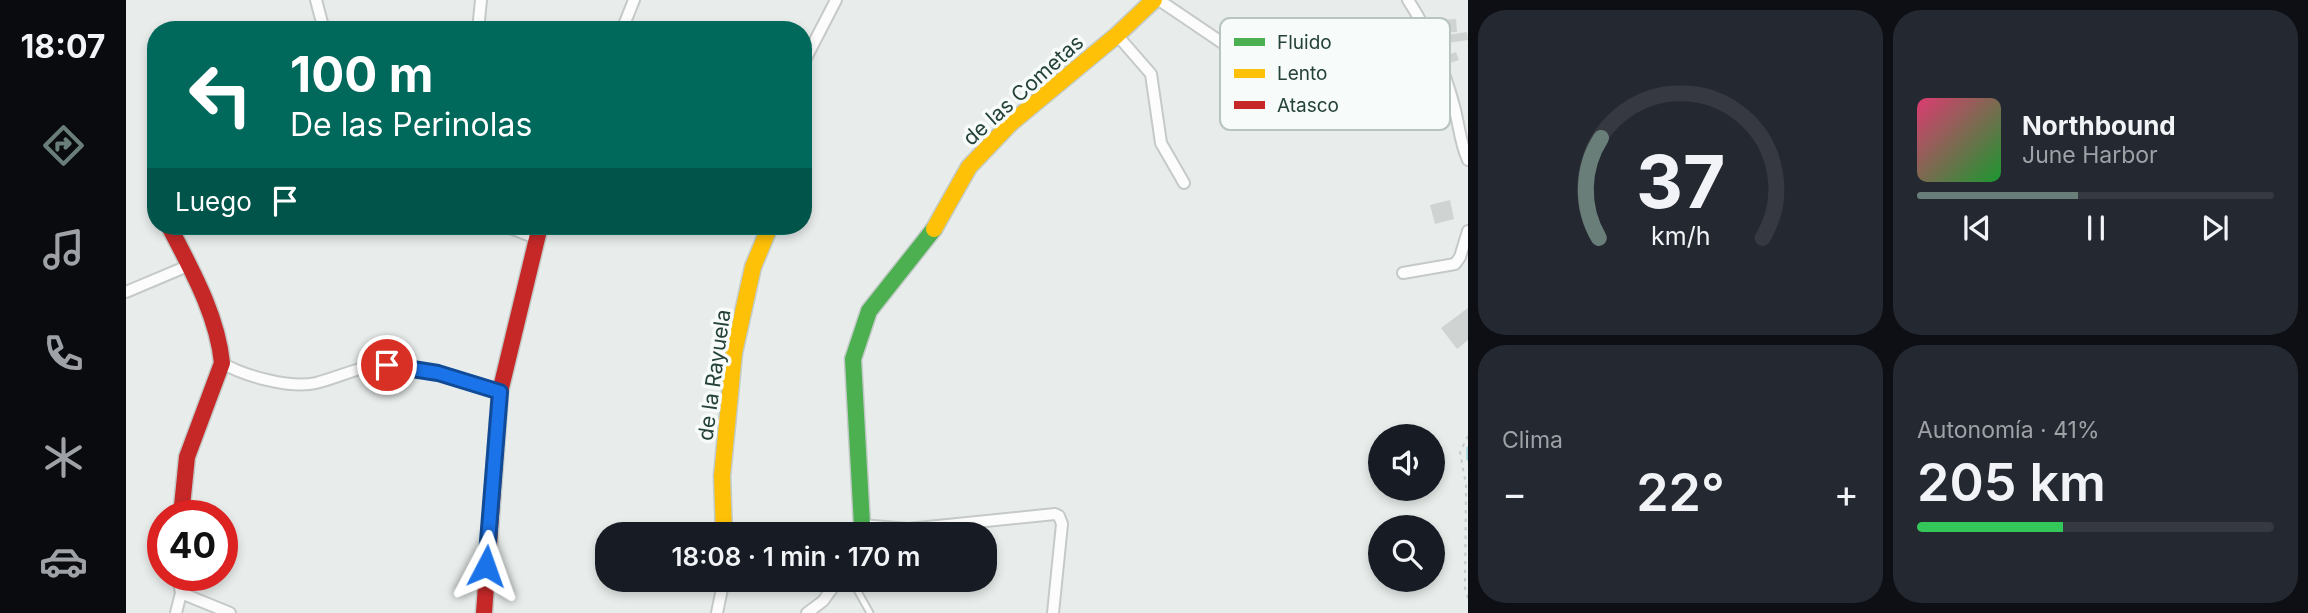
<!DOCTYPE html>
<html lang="es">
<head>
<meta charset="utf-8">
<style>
  :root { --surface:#171b24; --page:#242831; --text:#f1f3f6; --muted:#9ea1a6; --line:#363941; --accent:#697e78 }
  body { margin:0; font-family:Inter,sans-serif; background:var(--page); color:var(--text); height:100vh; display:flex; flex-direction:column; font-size:26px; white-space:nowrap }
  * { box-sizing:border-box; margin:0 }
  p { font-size:23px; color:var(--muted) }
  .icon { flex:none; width:38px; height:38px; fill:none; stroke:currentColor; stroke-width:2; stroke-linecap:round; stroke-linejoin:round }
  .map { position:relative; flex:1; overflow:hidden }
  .sheet { display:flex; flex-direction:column; gap:10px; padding:10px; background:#0d0f14; width:840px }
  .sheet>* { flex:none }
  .hud { position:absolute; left:21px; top:21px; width:665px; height:214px; border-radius:28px; box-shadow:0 4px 10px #0003; background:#00695c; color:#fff; overflow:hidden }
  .fabs { position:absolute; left:1242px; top:424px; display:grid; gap:14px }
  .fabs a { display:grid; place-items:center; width:77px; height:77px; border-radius:50%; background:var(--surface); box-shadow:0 4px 10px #0003; font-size:35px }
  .speed { position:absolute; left:21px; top:500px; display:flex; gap:14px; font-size:35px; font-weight:700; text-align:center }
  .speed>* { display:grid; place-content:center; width:91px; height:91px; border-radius:50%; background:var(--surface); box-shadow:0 4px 10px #0003; line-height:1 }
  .speed .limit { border:10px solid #d22; background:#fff; color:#111 }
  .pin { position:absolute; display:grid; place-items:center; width:60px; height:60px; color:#fff; margin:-30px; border:4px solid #fff; border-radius:50%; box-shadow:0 2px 7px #0007 }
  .me { position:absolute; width:77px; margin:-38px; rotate:4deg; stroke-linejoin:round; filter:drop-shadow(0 0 5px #0008) }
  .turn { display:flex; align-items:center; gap:24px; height:147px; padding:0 28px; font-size:32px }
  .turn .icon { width:91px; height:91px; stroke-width:2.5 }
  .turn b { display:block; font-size:49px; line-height:60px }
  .then { display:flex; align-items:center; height:66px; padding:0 28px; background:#0003; gap:14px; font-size:26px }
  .big { font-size:52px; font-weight:600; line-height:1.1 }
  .sheet .tile { flex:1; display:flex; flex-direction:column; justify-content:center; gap:10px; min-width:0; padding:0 24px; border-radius:28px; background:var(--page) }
  .sheet .dial { align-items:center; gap:0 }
  .dial svg { height:182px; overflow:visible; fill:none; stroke:var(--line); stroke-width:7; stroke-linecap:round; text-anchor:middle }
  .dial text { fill:var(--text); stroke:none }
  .song { display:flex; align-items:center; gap:21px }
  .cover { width:84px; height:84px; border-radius:10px; background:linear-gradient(135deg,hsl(340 70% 55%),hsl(130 70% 35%)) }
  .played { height:7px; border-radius:4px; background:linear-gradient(90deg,var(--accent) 45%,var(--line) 45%) }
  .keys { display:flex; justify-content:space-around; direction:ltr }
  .heat { display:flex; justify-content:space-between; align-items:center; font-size:38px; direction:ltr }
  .charge { height:10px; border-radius:5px; background:linear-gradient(90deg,#34c759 41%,var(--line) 0) }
  .sheet .tiles { flex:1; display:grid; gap:10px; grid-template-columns:repeat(2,1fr) }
  .trip { position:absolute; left:469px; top:522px; width:402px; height:70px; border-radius:28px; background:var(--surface); box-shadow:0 4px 10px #0003; font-weight:600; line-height:70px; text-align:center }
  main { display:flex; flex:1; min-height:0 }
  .dock { display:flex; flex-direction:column; width:126px; justify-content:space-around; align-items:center; background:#090b0e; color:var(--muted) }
  .dock .icon { width:49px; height:49px }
  .dock .on { color:var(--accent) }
  .dock b { font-size:32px; color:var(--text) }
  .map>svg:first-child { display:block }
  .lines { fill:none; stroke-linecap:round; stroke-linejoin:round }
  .stream { stroke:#a9d4db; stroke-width:3.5 }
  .building { fill:#cfd4d2 }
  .lane-casing { stroke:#c5cac8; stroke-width:9 }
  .street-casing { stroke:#c5cac8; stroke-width:14 }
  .fast-casing { stroke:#c3cbc8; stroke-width:19 }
  .slow-casing { stroke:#c3cbc8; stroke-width:19 }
  .jam-casing { stroke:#c3cbc8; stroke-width:19 }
  .path { stroke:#c3ccca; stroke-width:2; stroke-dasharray:3.5 5; stroke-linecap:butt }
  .lane { stroke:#fcfcfc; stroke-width:5 }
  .street { stroke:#fcfcfc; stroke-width:10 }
  .fast { stroke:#4caf50; stroke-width:16 }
  .slow { stroke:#ffc107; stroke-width:16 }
  .jam { stroke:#c62828; stroke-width:16 }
  .route-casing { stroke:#114b97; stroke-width:18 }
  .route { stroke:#1a73e8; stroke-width:12 }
  .labels { text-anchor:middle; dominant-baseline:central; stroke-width:7; stroke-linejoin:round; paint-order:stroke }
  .street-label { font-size:21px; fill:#24423a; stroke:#f7fbf9 }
  .key { fill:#f7fbf9; stroke:#b8c4c0; stroke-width:2 }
  .key-label { font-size:19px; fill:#24423a }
</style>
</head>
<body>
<main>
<nav class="dock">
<b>18:07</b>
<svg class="icon on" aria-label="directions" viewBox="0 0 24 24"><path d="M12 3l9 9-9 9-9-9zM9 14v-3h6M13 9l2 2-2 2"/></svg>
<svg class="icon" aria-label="music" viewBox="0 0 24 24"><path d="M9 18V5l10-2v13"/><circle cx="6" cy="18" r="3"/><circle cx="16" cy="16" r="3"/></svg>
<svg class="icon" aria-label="phone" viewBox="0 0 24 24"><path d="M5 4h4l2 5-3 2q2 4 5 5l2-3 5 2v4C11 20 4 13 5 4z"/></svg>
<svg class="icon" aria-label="climate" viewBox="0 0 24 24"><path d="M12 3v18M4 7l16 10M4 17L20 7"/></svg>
<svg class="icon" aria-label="car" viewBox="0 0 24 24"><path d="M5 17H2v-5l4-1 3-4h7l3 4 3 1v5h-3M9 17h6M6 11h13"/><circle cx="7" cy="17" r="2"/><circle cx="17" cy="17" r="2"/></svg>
</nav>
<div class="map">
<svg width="1342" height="613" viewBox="0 0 1342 613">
  <rect width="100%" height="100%" fill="#e8edeb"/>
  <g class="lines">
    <!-- stream -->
    <path class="stream" d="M1342,448V459"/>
  </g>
  <!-- building -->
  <path class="building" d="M1330,19L1331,32L1312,33L1311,20Z
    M1341,32L1342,40L1309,45L1308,37Z
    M1330,52L1333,60L1318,65L1315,57Z
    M1324,200L1328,219L1309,224L1304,205Z
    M1342,308V340L1331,349L1315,328Z"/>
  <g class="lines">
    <!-- lane casing -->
    <g class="lane-casing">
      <path id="lane" d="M725,579L744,613"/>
    </g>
    <!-- street casing -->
    <g class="street-casing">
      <path id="street" d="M190,0L198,30
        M1033,0L1154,82
        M1282,0C1303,32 1318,69 1328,106C1333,124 1334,143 1342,160
        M352,30L355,0
        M496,30L508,0
        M991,35L1025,74L1035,143L1058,183
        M677,69L679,60L710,0
        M379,226L410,238
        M1277,273L1329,264L1334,257L1342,231
        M0,292L64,265
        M96,363C118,376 165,389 190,383C214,377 238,364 263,365C301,366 338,381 374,392
        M736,525L782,529L929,514L933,516L936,524L927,613
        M52,576L55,593L104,613
        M50,613L55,593
        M591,613L598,579
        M681,613L697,601L713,579"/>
    </g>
    <!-- fast casing -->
    <g class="fast-casing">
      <path id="fast" d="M733,534L736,525L727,359L743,311L808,229"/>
    </g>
    <!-- slow casing -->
    <g class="slow-casing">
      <path id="slow" d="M808,229L843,167L885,123L991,35L1028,0
        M598,534L596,476L608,353L627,267L644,226"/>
    </g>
    <!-- jam casing -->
    <g class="jam-casing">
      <path id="jam" d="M43,226C65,269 91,314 96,363L61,457L55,516
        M358,613L374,392L414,226"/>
    </g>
    <!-- path -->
    <path class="path" d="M1342,436L1334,452L1340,485L1339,588L1342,599"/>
    <!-- lane -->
    <use href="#lane" class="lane"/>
    <!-- street -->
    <use href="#street" class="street"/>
    <!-- fast -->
    <use href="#fast" class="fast"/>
    <!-- slow -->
    <use href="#slow" class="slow"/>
    <!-- jam -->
    <use href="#jam" class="jam"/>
  </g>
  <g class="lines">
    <!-- route casing -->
    <g class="route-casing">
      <path id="route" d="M261,365L312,373L374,392L360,566"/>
    </g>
    <!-- route -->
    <use href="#route" class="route"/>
  </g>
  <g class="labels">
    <!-- street labels -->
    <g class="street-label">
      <text transform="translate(897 90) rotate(-42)">de las Cometas</text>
      <text transform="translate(588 375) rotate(-82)">de la Rayuela</text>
    </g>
  </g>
  <!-- legend -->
  <rect x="1094" y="18" width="230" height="112" rx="10" class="key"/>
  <rect x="1108" y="38" width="31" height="8" fill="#4caf50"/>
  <rect x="1108" y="69" width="31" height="9" fill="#ffc107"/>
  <rect x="1108" y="101" width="31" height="8" fill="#c62828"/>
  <g class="key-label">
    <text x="1151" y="49">Fluido</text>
    <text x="1151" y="80">Lento</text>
    <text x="1151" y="112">Atasco</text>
  </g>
</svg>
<div class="fabs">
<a><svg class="icon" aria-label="sound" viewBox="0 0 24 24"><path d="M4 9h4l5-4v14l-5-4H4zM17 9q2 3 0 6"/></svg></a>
<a><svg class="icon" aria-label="search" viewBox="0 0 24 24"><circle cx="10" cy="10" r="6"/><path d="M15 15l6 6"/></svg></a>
</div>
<div class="speed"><div class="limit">40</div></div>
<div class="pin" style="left:261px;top:365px;background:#d93025"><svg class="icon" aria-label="arrive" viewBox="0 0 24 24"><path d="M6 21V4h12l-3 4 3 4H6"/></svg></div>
<svg class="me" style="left:360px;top:566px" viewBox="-20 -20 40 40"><path d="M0-17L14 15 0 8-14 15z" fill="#1a73e8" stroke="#fff" stroke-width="4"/></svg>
<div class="trip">18:08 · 1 min · 170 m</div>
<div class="hud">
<div class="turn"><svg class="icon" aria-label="left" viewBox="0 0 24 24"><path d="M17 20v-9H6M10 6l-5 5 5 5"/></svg><div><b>100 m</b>De las Perinolas</div></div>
<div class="then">Luego<svg class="icon" aria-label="arrive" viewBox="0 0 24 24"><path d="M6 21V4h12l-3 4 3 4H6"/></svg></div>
</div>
</div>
<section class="sheet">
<div class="tiles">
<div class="tile dial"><svg viewBox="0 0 100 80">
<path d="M14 69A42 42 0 1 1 86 69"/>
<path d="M14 69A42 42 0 0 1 15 25" stroke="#697e78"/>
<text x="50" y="56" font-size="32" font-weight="700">37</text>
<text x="50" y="72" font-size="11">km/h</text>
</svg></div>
<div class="tile">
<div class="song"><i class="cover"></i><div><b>Northbound</b><p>June Harbor</p></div></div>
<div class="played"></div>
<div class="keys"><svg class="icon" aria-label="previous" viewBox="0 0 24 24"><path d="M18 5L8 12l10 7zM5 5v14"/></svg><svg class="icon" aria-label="pause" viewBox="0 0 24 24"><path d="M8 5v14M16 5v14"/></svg><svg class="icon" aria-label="next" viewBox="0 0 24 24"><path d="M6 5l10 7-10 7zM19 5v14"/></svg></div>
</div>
<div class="tile"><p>Clima</p>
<div class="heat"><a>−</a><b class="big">22°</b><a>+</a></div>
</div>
<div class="tile"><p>Autonomía · 41%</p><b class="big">205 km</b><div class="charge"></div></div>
</div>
</section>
</main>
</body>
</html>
